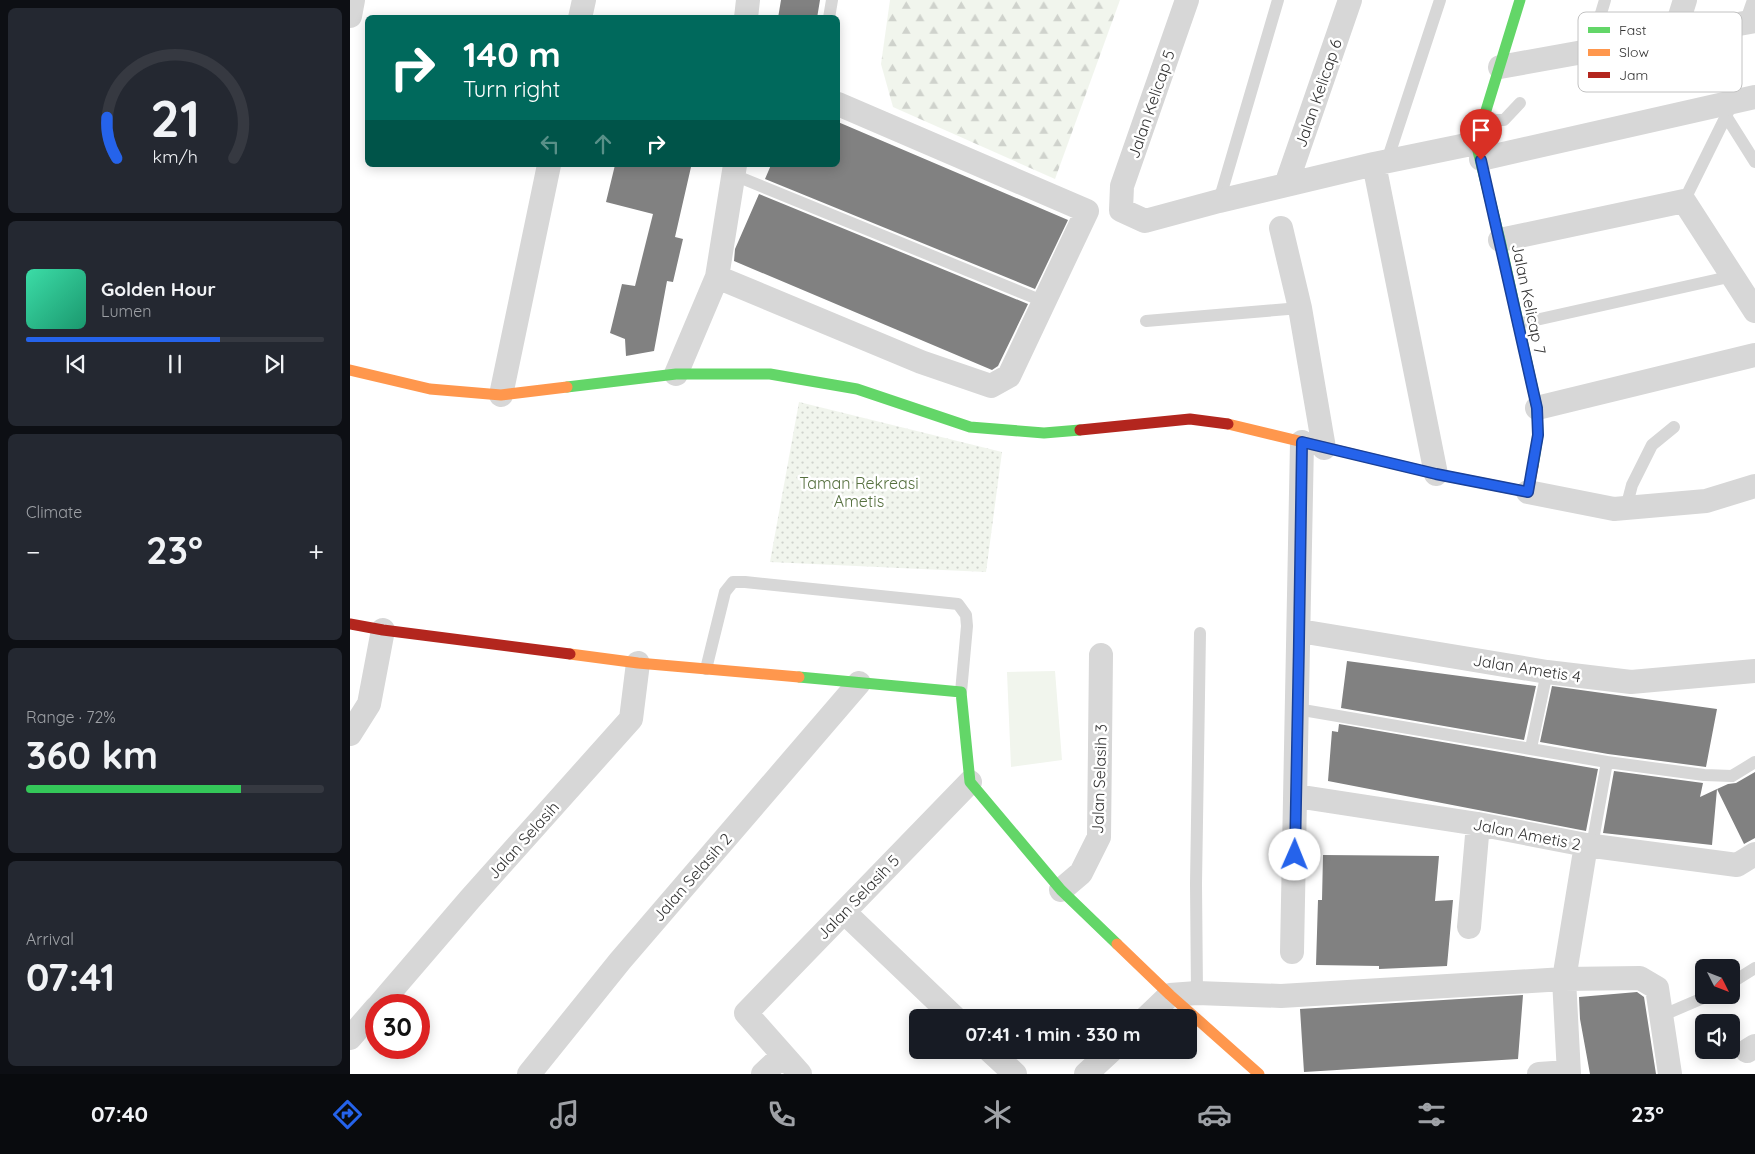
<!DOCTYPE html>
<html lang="en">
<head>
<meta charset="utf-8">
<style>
  :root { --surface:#171b24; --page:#242831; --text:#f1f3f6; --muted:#9ea1a6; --line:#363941; --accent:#2563eb }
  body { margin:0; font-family:Quicksand,sans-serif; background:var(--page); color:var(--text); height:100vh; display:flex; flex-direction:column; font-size:19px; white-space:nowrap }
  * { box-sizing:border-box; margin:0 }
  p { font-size:16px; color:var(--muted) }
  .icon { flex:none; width:28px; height:28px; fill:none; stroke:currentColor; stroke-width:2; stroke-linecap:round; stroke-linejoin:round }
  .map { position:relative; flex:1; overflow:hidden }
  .details { display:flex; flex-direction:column; gap:8px; padding:8px; background:#0d0f14; width:350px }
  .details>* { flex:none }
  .guide { position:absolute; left:15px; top:15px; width:475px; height:152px; border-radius:8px; box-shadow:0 2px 12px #0003; background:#00695c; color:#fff; overflow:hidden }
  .needle { width:32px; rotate:132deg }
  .tools { position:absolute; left:1345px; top:959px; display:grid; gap:10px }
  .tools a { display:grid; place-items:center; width:45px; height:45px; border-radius:8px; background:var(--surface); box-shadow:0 2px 12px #0003; font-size:25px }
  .speed { position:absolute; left:15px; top:994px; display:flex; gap:10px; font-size:25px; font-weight:700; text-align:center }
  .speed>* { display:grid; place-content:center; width:65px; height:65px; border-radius:50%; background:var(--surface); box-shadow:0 2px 12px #0003; line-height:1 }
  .speed .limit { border:8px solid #d22; background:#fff; color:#111 }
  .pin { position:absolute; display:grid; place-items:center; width:42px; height:42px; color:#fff; margin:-51px -21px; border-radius:50% 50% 50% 0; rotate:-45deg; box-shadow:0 0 5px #0007 }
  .pin .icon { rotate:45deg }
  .me { position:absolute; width:55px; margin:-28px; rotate:1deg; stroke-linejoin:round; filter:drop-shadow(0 0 4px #0008) }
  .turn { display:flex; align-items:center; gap:18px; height:105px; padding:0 15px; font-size:22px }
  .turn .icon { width:65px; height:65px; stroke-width:2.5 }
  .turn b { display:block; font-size:35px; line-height:42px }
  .lanes { display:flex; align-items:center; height:48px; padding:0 15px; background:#0003; justify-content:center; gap:25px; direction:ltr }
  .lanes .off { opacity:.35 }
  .big { font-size:38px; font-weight:700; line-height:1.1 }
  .details .card { flex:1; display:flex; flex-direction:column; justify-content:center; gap:8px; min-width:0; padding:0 18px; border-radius:8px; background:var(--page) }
  .details .dial { align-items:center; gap:0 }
  .dial svg { height:130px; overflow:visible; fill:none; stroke:var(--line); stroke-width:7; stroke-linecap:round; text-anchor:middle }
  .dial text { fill:var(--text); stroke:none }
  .song { display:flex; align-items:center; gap:15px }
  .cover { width:60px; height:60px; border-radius:8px; background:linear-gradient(135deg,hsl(160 70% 55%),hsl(160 70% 35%)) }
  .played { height:5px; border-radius:2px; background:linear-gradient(90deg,var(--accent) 65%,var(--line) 65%) }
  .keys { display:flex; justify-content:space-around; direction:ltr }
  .heat { display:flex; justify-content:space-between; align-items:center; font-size:28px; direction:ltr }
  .charge { height:8px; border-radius:4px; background:linear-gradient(90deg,#34c759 72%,var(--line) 0) }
  .trip { position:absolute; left:559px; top:1009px; width:288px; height:50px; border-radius:8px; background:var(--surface); box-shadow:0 2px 12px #0003; font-weight:700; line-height:50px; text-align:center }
  .menu { display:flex; height:80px; justify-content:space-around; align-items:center; background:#090b0e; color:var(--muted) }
  .menu .icon { width:35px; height:35px }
  .menu .current { color:var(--accent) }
  .menu b { font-size:22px; color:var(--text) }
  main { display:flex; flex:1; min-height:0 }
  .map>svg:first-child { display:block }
  .grass { fill:#f1f5ed }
  .forest { fill:url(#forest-firs) }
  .park { fill:url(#park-dots) }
  .building { fill:#818181 }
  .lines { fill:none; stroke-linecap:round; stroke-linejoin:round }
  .lane { stroke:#d7d7d7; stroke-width:12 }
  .street { stroke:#d7d7d7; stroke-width:24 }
  .fast { stroke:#63d668; stroke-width:11 }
  .slow { stroke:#ff974d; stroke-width:11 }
  .jam { stroke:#b3261e; stroke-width:11 }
  .route-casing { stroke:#184099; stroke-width:12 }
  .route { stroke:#2563eb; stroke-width:9 }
  .labels { text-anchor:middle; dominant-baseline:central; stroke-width:5; stroke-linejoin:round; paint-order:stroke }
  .street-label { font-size:16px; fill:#333; stroke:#fff }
  .park-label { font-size:16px; fill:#56703f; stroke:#fff }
  .key { fill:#fff; stroke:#c2c2c2; stroke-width:1 }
  .key-label { font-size:14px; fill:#333 }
</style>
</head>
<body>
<main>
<section class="details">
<div class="card dial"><svg viewBox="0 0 100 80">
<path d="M14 69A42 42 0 1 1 86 69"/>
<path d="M14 69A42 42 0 0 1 8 44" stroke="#2563eb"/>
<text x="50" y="56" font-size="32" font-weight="700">21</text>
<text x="50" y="72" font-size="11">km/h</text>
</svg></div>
<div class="card">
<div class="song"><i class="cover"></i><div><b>Golden Hour</b><p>Lumen</p></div></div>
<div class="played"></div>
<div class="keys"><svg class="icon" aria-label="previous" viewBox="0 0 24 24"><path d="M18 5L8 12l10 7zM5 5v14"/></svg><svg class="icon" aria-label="pause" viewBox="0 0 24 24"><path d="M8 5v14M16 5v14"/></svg><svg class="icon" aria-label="next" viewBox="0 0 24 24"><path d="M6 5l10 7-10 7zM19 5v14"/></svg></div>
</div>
<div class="card"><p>Climate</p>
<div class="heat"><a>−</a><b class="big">23°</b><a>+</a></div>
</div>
<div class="card"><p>Range · 72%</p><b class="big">360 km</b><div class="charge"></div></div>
<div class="card"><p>Arrival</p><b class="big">07:41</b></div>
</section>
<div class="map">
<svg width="1405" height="1074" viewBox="0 0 1405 1074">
  <defs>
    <pattern id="forest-firs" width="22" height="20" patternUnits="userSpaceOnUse" patternTransform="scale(1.25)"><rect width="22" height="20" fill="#f1f5ed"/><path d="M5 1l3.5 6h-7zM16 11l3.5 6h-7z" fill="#cfd2cc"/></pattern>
    <pattern id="park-dots" width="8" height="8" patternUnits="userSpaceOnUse" patternTransform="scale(1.25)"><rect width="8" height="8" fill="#f1f5ed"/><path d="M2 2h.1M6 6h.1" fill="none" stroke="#cfd2cc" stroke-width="1.8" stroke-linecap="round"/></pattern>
  </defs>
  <rect width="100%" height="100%" fill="#fff"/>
  <!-- grass -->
  <path class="grass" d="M705,671L712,760L661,767L657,672Z"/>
  <!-- forest -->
  <path class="forest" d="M540,0H770L705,179L543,107L531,64Z"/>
  <!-- park -->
  <path class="park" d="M449,402L652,452L636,572L420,562Z"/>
  <!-- building -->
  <path class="building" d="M431,0H470L467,18H428Z
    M488,122L718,220L685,289L415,179L421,165H488Z
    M265,165H333L341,167L325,237L333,239L323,282L317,281L304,351L276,356L275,339L260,333L272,284L285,286L303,214L256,202Z
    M409,194L678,304L648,366L642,370L384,261L385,249Z
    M997,661L1186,686L1174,740L991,708Z
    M1202,686L1367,709L1356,767L1258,754L1190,742Z
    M989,724L1248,769L1236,831L978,781L982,731L988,732Z
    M1264,771L1353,783L1350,797L1367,789L1362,845L1253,833Z
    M1405,772V838L1394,844L1367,789L1378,784L1386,783Z
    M973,855L1089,856L1085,901L1103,900L1097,966L1029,969V966L966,965L968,900H972Z
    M1287,992L1294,997L1306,1074H1240L1230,1019L1229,997Z
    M1173,995L1168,1059L954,1072L950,1009Z"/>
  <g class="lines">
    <!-- lane -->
    <path class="lane" d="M479,18L482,0
      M1395,23L1403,0
      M1240,50L1255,0
      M1135,115L1145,120H1154L1170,103
      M1376,116L1405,162
      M1037,161L1090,0
      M384,175L695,302
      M869,201L928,0
      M1334,201L1383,102
      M796,321L950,308
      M1168,324L1383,276
      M1276,508L1282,485L1302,445L1324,427
      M356,669L375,592L383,582H395L608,604L616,615L617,626L611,692
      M947,709L1257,762L1354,775L1382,776L1405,762
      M1181,748L1197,672
      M1242,846L1257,762
      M1381,983L1405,968
      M847,993L846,884L850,633
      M1311,1016L1360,995"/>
    <!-- street -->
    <path class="street" d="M837,0L772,186L771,210L795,221L869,201L1024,164L1126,143
      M0,16L3,0
      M230,18L234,0
      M396,18L398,0
      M1324,35L1335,0
      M1150,67L1405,21
      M1131,159L1405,97
      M1024,164L1086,474
      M936,185L1000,0
      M931,228L950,308L974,448
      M1150,240L1334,201L1405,311
      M367,277L571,362L641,386L659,376L737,211L488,104
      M326,374L367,277L385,165
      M151,395L199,165
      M1187,408L1405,355
      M1178,492L1264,509L1356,501L1405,486
      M950,631L1197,672L1281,682L1405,671
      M0,734L19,704L33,630
      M946,796L1128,824L1236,845L1387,865L1405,854
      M711,890L731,873L749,837L751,655
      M494,912L605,1018
      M1119,927L1128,824
      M942,952C946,782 950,612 952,442
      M29,1005L120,899L281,719L288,663
      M796,1018L820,995L847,993L931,996L1214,979L1290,978L1307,988L1320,1074
      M0,1038L26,1008
      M639,1050L665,1074
      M1397,1051L1405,1046
      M179,1074L270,961L509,683
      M413,1074L433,1055
      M450,1074L396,1013L620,782
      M736,1074L762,1050
      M1189,1074L1218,1072
      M1219,1074L1214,979L1236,845"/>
    <!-- fast -->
    <path class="fast" d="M1170,0L1126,143L1150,240L1187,408L1188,435L1183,466
      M217,387L326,374H420L507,389L620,427L694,433L730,430
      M449,677L611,692L620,782L711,890L767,944"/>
    <!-- slow -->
    <path class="slow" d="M0,370L80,389L151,395L217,387
      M878,424L1086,474L1178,492L1183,466
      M220,654L288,663L449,677
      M767,944L820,995L909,1074"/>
    <!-- jam -->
    <path class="jam" d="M730,430L840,419L878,424
      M0,624L33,630L220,654"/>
  </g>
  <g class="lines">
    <!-- route casing -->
    <g class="route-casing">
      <path id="route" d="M945,855C948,717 950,580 952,442L1086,474L1178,492L1188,435L1187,408L1131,160"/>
    </g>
    <!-- route -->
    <use href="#route" class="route"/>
  </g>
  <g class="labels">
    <!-- street labels -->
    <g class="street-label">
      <text transform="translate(968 93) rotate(-71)">Jalan Kelicap 6</text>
      <text transform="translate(801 104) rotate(-71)">Jalan Kelicap 5</text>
      <text transform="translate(1179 299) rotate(78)">Jalan Kelicap 7</text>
      <text transform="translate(1177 668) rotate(9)">Jalan Ametis 4</text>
      <text transform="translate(749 779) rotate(-88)">Jalan Selasih 3</text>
      <text transform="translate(1177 834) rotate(11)">Jalan Ametis 2</text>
      <text transform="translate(173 840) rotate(-48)">Jalan Selasih</text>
      <text transform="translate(342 877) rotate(-49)">Jalan Selasih 2</text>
      <text transform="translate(508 897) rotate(-46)">Jalan Selasih 5</text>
    </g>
    <!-- park labels -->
    <g class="park-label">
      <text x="509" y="483">Taman Rekreasi<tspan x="509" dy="18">Ametis</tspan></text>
    </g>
  </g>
  <!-- legend -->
  <rect x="1228" y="12" width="164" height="80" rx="8" class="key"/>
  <rect x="1238" y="27" width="22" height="6" fill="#63d668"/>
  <rect x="1238" y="49" width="22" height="7" fill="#ff974d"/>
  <rect x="1238" y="72" width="22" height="6" fill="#b3261e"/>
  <g class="key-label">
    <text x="1269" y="35">Fast</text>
    <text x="1269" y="57">Slow</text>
    <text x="1269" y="80">Jam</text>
  </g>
</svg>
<div class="tools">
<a><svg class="needle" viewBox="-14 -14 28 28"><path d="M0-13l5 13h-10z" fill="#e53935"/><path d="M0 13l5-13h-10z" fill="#9ea1a6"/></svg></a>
<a><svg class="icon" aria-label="sound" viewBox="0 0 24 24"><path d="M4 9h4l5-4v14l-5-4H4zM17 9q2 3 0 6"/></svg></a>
</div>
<div class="speed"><div class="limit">30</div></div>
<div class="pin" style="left:1131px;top:160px;background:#d93025"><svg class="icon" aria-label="arrive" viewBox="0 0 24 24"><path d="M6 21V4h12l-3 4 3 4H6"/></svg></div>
<svg class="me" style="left:945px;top:855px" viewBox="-20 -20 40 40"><circle r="19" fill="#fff"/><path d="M0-13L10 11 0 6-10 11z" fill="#2563eb"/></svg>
<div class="trip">07:41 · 1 min · 330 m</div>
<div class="guide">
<div class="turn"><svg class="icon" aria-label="right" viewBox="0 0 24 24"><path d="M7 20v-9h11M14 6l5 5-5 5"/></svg><div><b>140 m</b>Turn right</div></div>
<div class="lanes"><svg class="icon off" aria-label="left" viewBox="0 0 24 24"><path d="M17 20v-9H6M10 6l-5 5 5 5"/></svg><svg class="icon off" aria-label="ahead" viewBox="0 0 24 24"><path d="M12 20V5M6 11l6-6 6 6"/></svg><svg class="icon" aria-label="right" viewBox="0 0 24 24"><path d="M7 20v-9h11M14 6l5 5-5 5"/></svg></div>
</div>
</div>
</main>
<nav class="menu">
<b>07:40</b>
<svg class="icon current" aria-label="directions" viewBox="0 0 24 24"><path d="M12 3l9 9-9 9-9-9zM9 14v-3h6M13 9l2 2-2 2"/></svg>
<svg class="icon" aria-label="music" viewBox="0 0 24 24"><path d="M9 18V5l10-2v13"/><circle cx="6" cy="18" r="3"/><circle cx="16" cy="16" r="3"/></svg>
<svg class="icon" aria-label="phone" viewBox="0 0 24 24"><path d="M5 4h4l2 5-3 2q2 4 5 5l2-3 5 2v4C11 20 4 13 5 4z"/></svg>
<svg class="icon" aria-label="climate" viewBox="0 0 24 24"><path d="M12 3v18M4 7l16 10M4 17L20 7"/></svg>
<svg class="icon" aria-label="car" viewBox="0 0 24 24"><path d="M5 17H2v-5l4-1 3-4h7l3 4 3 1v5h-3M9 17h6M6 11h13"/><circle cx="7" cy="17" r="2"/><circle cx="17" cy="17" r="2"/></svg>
<svg class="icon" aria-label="filters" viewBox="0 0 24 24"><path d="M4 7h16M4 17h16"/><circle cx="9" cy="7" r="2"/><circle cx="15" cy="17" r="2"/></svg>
<b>23°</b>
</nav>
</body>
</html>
